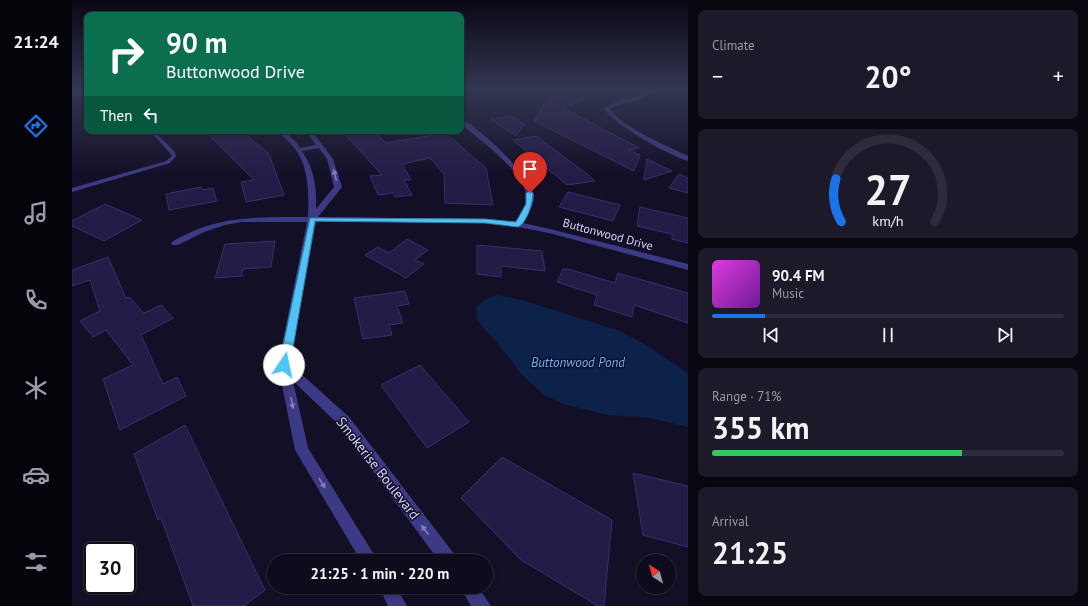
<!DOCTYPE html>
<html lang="en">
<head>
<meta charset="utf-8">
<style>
  :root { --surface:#0e0b1c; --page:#1c1929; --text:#f1f3f6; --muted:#9b9ba3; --line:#2e2b3b; --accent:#1a73e8 }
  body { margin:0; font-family:"PT Sans",sans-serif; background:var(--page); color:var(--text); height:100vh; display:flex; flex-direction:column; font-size:15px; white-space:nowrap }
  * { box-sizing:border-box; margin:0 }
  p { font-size:13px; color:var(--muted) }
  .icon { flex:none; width:22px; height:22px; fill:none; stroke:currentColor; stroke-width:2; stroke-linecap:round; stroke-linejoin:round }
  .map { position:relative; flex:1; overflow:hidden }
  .sheet { display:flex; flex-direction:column; gap:10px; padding:10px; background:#08060f; width:400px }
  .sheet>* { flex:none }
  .banner { position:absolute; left:12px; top:12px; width:380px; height:122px; border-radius:8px; box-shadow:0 2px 6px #0003,0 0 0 1px var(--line); background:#0b6e4f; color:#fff; overflow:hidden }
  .needle { width:26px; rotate:323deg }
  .tools { position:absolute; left:564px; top:554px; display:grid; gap:8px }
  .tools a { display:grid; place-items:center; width:40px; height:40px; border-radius:50%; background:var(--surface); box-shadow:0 2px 6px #0003,0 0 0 1px var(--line); font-size:20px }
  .speed { position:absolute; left:12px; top:542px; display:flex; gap:8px; font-size:20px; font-weight:700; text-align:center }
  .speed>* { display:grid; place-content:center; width:52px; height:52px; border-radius:50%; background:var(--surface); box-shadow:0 2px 6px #0003,0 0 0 1px var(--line); line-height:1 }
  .speed .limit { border:2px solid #111; border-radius:6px; background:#fff; color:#111 }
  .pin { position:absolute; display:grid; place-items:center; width:34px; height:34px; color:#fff; margin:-41px -17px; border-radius:50% 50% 50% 0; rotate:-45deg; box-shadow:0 0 4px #0007 }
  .pin .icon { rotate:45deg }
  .me { position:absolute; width:44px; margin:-22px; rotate:11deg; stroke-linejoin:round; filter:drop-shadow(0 0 3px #0008) }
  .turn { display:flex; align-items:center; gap:14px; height:84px; padding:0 16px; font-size:18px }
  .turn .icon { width:52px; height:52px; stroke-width:2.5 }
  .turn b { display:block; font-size:28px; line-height:34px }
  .then { display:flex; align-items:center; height:38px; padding:0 16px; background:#0003; gap:8px; font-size:15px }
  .big { font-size:30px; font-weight:800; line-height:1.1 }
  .sheet .tile { flex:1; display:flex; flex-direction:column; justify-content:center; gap:6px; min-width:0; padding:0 14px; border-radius:8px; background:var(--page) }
  .sheet .dial { align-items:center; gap:0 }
  .dial svg { height:104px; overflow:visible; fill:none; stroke:var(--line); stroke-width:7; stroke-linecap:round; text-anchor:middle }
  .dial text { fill:var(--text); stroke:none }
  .song { display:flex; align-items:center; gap:12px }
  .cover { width:48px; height:48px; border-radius:6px; background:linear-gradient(135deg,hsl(300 70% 55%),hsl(280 70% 35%)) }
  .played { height:4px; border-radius:2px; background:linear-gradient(90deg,var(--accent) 15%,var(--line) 15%) }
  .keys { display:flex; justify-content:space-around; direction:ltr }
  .heat { display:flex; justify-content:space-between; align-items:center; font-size:22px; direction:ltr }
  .charge { height:6px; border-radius:3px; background:linear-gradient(90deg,#34c759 71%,var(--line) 0) }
  .trip { position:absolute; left:195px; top:554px; width:226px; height:40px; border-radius:20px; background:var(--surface); box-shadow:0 2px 6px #0003,0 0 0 1px var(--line); font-weight:800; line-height:40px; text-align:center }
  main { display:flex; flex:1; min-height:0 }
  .dock { display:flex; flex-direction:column; width:72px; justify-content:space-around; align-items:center; background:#06040b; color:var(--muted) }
  .dock .icon { width:28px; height:28px }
  .dock .selected { color:var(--accent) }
  .dock b { font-size:18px; color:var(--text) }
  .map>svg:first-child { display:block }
  .water { fill:#0c2248 }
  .building { fill:#241b47; stroke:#3b2d73 }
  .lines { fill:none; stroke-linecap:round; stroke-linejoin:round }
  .service { fill:#3d3a85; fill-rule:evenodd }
  .minor { fill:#3d3a85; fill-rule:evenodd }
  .secondary { fill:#6f6bff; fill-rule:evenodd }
  .oneway { fill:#837fbc }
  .route { fill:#4fc3f7; stroke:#337fa1 }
  .labels { text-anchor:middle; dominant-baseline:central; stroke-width:3; stroke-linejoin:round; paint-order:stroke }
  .street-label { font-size:12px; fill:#d9d4ff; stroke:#130f26 }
  .water-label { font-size:13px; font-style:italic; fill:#62b6ff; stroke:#130f26 }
  .near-street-label { font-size:14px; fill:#d9d4ff; stroke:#130f26 }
</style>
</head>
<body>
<main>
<nav class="dock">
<b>21:24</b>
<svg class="icon selected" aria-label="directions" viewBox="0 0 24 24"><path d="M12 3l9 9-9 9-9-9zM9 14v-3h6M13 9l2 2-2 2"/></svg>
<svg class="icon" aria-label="music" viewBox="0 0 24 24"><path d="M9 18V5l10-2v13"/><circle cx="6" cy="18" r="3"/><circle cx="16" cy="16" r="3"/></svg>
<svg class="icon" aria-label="phone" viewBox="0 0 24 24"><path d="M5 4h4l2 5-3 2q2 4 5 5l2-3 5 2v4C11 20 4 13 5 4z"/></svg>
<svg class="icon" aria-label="climate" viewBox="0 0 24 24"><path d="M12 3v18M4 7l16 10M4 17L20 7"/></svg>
<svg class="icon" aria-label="car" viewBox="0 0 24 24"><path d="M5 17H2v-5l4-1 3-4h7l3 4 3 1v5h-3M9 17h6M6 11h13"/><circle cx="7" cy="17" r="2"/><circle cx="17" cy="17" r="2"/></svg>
<svg class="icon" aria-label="filters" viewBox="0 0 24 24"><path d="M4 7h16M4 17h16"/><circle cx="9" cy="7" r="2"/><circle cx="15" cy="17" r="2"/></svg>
</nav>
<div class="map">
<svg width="616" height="606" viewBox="0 0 616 606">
  <rect width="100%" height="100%" fill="#130f26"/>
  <!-- water -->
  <path class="water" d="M424,295L450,300L548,331L569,342L613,371L616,373V427L578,418L536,415L491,404L472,395L448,373L434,353L414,331L404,318L405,306L414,299Z"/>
  <!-- building -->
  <path class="building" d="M481,90H535V92L491,108L567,148L556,150L568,155L562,171L462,121Z
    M439,116L452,124L444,136L419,119Z
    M133,131H170L197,154L212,195L174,202L169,182L182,180Z
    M270,131H301L314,143L373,133L414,168L421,205L373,203L372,174L358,158L330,164L339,180H332L340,195L323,197L321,193L306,195L298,176L310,175Z
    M464,136L515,174L523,181L495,185L441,140Z
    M575,159L600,171L572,180Z
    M607,174L616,178V193L597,188Z
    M129,187L130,190L141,188L145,201L97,210L94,194Z
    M496,192L548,205L541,221L487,207Z
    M33,204L70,220L32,241L0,226V221Z
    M568,207L616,218V243L600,239V234L565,226Z
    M335,239L356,250L343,260L352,264L334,278L293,255L306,247L317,253Z
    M203,241L199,267L171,269L170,276L143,278L153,244Z
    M405,245L470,251L473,271L429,266V277L405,274Z
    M36,257L54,298L57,297L72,313L89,305L101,318L69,335L91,384L105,377L114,396L48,430L31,379L61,365L34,330L21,337L8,321L28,311L18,280L0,286V270Z
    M491,269H496L543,283L546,273L616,293V323L562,305L560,317L522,305L525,295L485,282Z
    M333,291L337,304L325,306L331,323L317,325L320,335L291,339L282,298Z
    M348,365L397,422L355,448L309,385Z
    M113,425L193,590L172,606H121L89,518L86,520L62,454Z
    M430,457L540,520L532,606H526L449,560L389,498Z
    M561,473L616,486V547L571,535Z"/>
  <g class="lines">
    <!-- service -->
    <path class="service" d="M78,131H82L102,151L104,156L98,163L0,192V188L94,161L100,156L98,153Z"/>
    <!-- minor -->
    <path class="minor" d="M582,90H587L571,98L540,107L538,109C551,128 595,146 616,156V161C596,155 543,125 532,109C538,103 571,94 582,90Z
      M606,90H616V92L606,91Z
      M389,119C406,126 459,176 462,195C463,205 455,215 451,223L478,229L616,264V270L477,233L446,227L413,223L244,222L218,364L277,417L383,555L385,561H367L267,425L221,381L236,448L306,561H289L223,450L206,365L235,222H170L153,225L132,232L106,245H100L99,243C103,239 109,237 115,234C153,215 194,217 236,217C237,191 237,163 219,144C215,139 209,136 205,131H212L224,142L228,148L244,145L234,131H240L261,159L270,187L246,217L413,219L443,222C448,214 456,204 454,194C450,170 407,139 389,124ZM247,148L255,159L262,187L244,209C245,188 242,169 230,151Z
      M307,587H324L335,606H316Z
      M388,587H406L419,606H399Z"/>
    <!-- secondary -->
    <path class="secondary" d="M15,93V95L0,96V94Z"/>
  </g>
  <!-- one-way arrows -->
  <defs><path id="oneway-solid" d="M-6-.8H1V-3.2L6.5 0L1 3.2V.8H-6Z"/></defs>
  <g class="oneway">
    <use href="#oneway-solid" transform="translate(263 175) rotate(-104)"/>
    <use href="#oneway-solid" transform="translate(220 403) rotate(79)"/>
    <use href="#oneway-solid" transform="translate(250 483) rotate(58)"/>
    <use href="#oneway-solid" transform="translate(353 530) rotate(-127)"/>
  </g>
  <!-- sky -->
  <linearGradient id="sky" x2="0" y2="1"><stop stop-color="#0a0815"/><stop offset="0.51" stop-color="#333752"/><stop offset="1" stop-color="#333752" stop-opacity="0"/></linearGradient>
  <rect width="616" height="175" fill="url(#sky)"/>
  <!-- route -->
  <path class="route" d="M458,191L461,193C461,202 455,223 446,227L413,223L243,221L218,365L216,368L212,369L209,368L207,365L238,218L413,219L444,222L454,204V193Z"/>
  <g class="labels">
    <!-- street labels -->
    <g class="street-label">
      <text transform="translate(536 234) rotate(15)">Buttonwood Drive</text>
    </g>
    <!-- water labels -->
    <g class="water-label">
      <text x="506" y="362">Buttonwood Pond</text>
    </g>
    <!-- near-street labels -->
    <g class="near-street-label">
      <text transform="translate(306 468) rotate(52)">Smokerise Boulevard</text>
    </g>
  </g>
</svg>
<div class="tools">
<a><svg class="needle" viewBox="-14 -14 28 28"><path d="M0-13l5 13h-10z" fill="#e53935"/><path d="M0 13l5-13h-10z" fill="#9b9ba3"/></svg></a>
</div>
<div class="speed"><div class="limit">30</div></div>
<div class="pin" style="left:458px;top:193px;background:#d93025"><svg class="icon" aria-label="arrive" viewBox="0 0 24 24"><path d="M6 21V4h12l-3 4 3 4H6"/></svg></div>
<svg class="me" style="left:212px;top:365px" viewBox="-20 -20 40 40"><circle r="19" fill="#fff"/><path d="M0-13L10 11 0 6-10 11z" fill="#4fc3f7"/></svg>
<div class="trip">21:25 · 1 min · 220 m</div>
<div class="banner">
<div class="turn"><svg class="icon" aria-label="right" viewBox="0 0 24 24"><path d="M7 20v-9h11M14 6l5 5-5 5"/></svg><div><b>90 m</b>Buttonwood Drive</div></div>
<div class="then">Then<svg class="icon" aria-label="left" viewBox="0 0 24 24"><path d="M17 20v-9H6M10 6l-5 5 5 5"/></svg></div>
</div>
</div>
<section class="sheet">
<div class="tile"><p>Climate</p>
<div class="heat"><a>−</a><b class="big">20°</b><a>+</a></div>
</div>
<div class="tile dial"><svg viewBox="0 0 100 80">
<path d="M14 69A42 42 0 1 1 86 69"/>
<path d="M14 69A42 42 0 0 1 10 36" stroke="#1a73e8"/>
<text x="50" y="56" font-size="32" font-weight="700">27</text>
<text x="50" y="72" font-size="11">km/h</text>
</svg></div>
<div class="tile">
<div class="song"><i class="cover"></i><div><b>90.4 FM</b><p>Music</p></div></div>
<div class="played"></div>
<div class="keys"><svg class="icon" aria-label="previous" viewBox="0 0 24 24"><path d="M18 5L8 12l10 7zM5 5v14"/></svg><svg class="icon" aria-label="pause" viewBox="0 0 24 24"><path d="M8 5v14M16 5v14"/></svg><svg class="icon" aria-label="next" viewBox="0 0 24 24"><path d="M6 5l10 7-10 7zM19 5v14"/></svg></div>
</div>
<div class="tile"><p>Range · 71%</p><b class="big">355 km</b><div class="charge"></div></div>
<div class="tile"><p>Arrival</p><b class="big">21:25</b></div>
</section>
</main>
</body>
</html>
